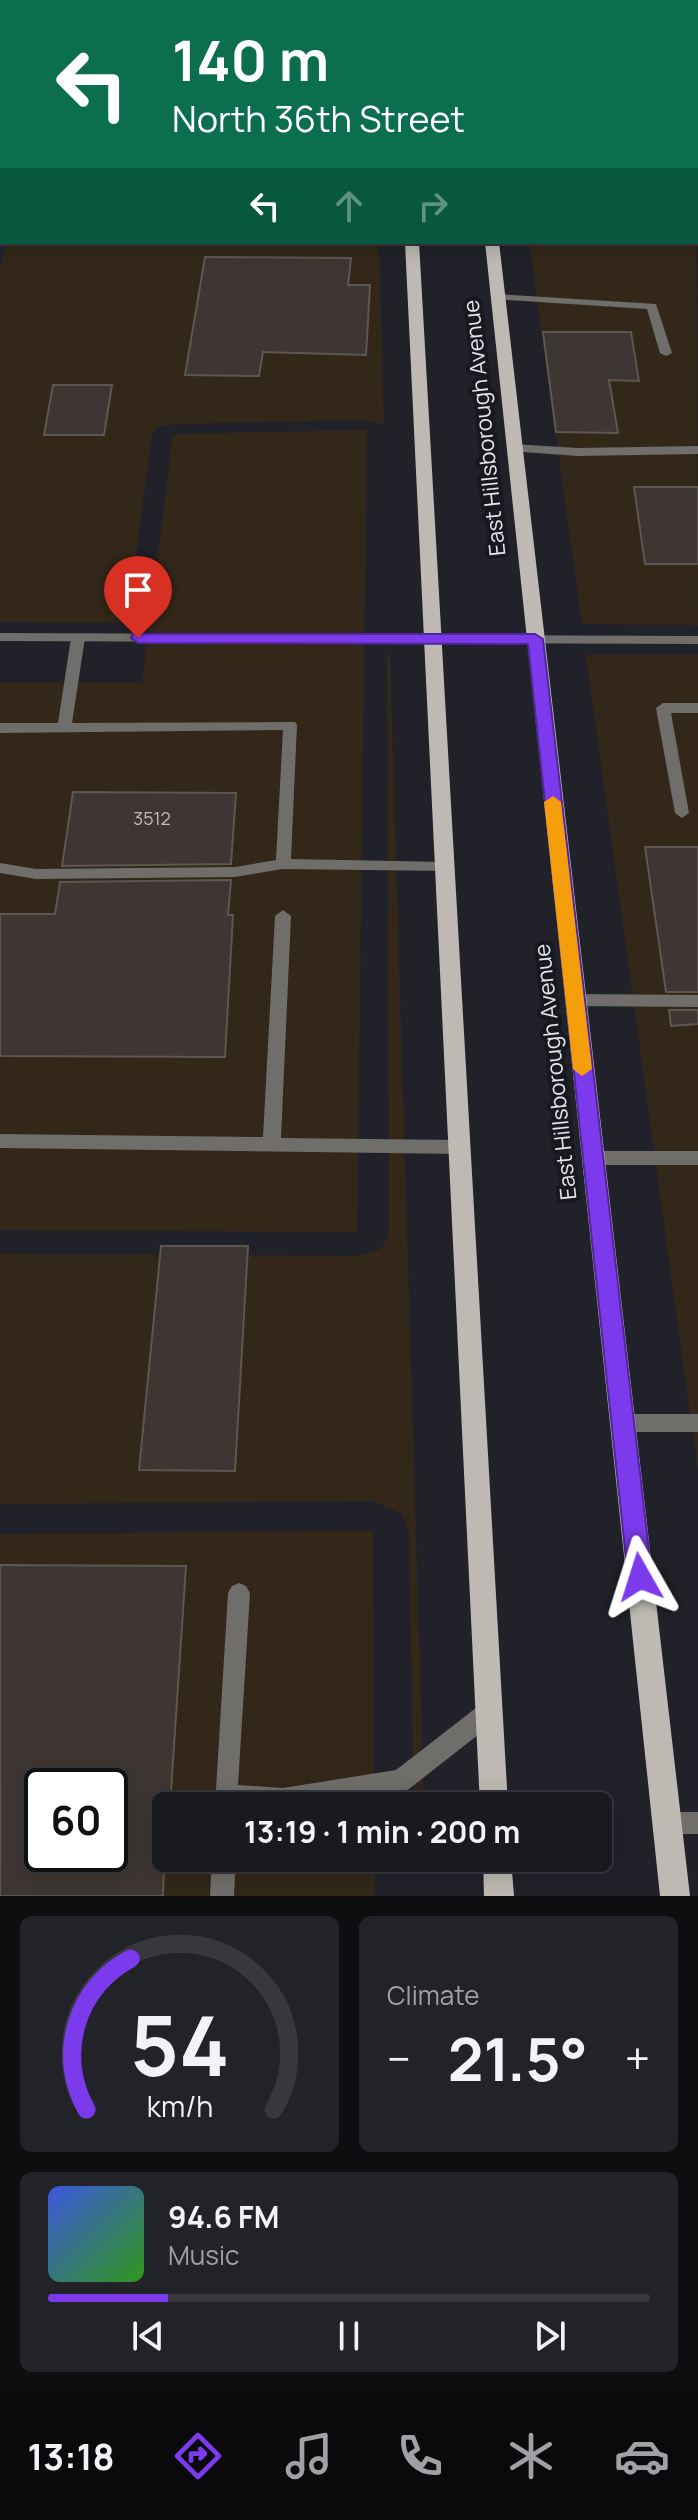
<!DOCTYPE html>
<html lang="en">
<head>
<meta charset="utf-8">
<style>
  :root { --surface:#191a1f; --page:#222328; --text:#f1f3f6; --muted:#9fa1a4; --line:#37383d; --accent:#7c3aed }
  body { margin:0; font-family:Manrope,sans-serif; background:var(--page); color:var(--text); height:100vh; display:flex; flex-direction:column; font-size:30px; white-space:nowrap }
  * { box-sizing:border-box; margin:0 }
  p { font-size:26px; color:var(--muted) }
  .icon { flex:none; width:44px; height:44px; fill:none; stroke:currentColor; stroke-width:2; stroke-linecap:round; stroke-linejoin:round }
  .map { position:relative; height:1896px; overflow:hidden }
  .details { display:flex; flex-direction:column; gap:20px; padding:20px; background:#0e0e11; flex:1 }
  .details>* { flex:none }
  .banner { position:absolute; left:0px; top:0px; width:698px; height:244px; box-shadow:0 4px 20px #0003,0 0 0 2px var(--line); background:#0b6e4f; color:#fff; overflow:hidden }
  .speed { position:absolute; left:24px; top:1768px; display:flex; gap:16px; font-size:40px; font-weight:700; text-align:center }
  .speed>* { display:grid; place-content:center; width:104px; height:104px; border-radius:50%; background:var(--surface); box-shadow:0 4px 20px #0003,0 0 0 2px var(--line); line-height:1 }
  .speed .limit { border:4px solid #111; border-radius:12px; background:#fff; color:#111 }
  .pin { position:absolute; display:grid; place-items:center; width:68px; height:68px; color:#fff; margin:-82px -34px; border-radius:50% 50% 50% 0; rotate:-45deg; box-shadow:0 0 8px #0007 }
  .pin .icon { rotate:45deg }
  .me { position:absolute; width:88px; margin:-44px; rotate:354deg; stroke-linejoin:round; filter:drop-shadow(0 0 6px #0008) }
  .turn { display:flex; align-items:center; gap:28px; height:168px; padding:0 40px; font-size:36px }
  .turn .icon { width:104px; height:104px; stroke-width:2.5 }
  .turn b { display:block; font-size:56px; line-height:68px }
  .lanes { display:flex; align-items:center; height:76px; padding:0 40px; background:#0003; justify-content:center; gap:40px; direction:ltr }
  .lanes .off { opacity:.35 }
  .big { font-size:60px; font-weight:700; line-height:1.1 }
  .details .card { flex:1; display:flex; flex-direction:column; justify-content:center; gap:12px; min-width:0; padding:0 28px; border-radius:12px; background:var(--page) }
  .details .dial { align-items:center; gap:0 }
  .dial svg { height:208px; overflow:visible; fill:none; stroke:var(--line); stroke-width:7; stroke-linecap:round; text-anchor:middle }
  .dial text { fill:var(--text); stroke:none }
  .song { display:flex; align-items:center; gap:24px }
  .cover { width:96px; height:96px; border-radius:12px; background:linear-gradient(135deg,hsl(230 70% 55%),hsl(110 70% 35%)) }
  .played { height:8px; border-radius:4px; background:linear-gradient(90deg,var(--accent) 20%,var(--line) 20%) }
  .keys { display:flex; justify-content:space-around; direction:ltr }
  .heat { display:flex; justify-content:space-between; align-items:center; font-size:44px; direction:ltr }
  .details .tiles { flex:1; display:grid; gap:20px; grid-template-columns:1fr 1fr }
  .card:last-child { grid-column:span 2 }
  .trip { position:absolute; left:152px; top:1792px; width:460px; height:80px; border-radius:12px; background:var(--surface); box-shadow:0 4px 20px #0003,0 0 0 2px var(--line); font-weight:700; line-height:80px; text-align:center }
  .tab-bar { display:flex; height:128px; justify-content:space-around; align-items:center; background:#0a0a0c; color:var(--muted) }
  .tab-bar .icon { width:56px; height:56px }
  .tab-bar .active { color:var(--accent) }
  .tab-bar b { font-size:36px; color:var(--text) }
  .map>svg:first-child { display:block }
  .commercial { fill:#322719; fill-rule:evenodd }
  .building { fill:#3d3632; stroke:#5e5751; stroke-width:2; fill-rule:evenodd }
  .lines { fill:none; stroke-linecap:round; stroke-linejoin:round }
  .lane { fill:#6f6e6a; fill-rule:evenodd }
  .street { fill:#6f6e6a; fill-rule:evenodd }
  .primary { fill:#bebab3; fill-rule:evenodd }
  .route { fill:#7c3aed; stroke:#51269a; stroke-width:2 }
  .slow { fill:#f59e0b }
  .labels { text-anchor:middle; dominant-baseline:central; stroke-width:8; stroke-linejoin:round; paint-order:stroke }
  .number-label { font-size:18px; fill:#bcbbbd }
  .street-label { font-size:22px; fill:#e6e7eb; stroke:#17191f }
</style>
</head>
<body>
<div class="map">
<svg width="698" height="1896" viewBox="0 0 698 1896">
  <rect width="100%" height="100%" fill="#212229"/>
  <!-- commercial -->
  <path class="commercial" d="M72,0H359L71,2Z
    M696,61L698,625L582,624L529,242H696Z
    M7,242H379L384,425L365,420L173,424L156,428L152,434L127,623L0,622V270Z
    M367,430L357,1232L0,1230V683H142L173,434Z
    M387,654H390L424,1806H414L409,1531L401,1513L372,1501L0,1504V1254L357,1256L376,1251L383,1246L389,1232Z
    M586,655H698V1472Z
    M373,1531L374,1806H166V1858H375V1896H0V1534ZM42,1786H110V1854H42Z"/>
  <!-- building -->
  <path class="building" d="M205,257L351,258L348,285H370L366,355L263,352L259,376L185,375Z
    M543,332H631L639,381L609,380L618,433L556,432Z
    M53,385H112L104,435H44Z
    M634,487H698V564H645Z
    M73,792L236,793L231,864L62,866Z
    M645,847H698V992H666Z
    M231,880L228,915H233L225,1057L0,1056V914H55L60,882Z
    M669,1010H698V1024L671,1026Z
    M161,1246H248L235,1471L139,1470Z
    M0,1565L186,1566L170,1806H166L163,1896H0ZM42,1786H110V1854H42Z"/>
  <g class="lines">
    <!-- lane -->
    <path class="lane" d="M279,0H287V2H279Z
      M562,0H570L571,2H563Z
      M696,152H698V158H696Z
      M696,200H698L696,207Z
      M497,294L656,304L672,353L666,356L660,353L647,309L493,299L492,297Z
      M513,444L578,448L698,446V454L578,456L509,451L507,448Z
      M78,634L85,638L72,723L295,722L297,725L291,859L445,862L453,867L450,871L283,869L235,877L36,879L0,873V863L36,869L235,867L276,860L283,730L0,733V723H58L71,638Z
      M663,703H698V713H671L689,813L682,818L675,813L656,708Z
      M283,910L291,916L281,1138L460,1140L466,1142L469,1147L466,1152L460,1154L0,1148V1134L263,1137L275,916Z
      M574,994L698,995V1007L574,1006L568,1004L566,1000L568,996Z
      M593,1151H698V1165H593L587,1163L584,1158L587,1153Z
      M622,1414H698V1432H622L615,1429L612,1423L615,1417Z
      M239,1583L246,1586L250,1593L238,1785L283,1788L396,1770L481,1704L489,1701L497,1704L500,1712L497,1720L409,1789L401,1792L311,1806H215L228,1593L232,1586Z
      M667,1812H698V1834H667L659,1831L656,1823L659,1815Z
      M212,1858H236L234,1896H210Z"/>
    <!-- street -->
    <path class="street" d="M0,51H2V57H0Z
      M696,51H698V57H696Z
      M0,181H2L0,194Z
      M0,633L698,636V644L0,641Z"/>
    <!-- primary -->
    <path class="primary" d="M399,0H409V2H399Z
      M413,0H425L426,2H414Z
      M461,0H471V2H461Z
      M405,242H419L508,1806H480Z
      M485,242H499L690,1896H660Z
      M483,1858H511L514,1896H484Z"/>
  </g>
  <!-- route -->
  <path class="route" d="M133,634H535L543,639L652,1577L648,1585L640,1588L631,1585L628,1577L528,644L138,643L131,638Z"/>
  <!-- slow -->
  <path class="slow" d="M553,796L561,802L592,1069L582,1076L573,1069L544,802Z"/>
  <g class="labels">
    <!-- number labels -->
    <g class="number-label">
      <text x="152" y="818">3512</text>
    </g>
    <!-- street labels -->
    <g class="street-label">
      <text transform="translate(484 428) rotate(-96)">East Hillsborough Avenue</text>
      <text transform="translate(555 1072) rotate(-96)">East Hillsborough Avenue</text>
    </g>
  </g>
</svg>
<div class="speed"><div class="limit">60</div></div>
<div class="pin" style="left:138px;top:638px;background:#d93025"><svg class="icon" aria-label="arrive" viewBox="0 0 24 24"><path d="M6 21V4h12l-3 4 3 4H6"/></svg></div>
<svg class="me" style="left:640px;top:1577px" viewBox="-20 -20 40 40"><path d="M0-17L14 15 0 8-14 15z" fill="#7c3aed" stroke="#fff" stroke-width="4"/></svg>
<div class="trip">13:19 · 1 min · 200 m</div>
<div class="banner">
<div class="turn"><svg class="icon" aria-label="left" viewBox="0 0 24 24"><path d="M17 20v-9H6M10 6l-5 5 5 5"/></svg><div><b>140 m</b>North 36th Street</div></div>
<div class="lanes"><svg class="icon" aria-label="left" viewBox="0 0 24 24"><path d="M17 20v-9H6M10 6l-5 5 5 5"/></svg><svg class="icon off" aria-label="ahead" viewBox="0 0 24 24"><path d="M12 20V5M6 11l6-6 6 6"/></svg><svg class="icon off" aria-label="right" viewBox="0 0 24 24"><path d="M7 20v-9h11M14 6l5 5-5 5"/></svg></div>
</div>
</div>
<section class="details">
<div class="tiles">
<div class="card dial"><svg viewBox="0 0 100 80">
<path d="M14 69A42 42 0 1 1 86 69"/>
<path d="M14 69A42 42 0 0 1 31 11" stroke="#7c3aed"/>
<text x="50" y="56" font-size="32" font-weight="700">54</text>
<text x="50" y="72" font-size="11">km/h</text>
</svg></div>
<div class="card"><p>Climate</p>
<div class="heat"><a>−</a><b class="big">21.5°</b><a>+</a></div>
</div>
<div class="card">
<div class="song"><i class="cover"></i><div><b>94.6 FM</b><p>Music</p></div></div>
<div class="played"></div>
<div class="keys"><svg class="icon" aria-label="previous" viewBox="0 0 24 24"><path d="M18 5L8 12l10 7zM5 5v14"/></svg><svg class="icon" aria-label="pause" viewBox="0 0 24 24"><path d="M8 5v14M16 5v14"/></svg><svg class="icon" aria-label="next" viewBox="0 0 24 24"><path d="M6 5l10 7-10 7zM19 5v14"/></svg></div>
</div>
</div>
</section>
<nav class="tab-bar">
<b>13:18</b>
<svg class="icon active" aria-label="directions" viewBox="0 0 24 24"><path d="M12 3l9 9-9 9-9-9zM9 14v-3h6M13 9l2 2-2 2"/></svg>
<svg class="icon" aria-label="music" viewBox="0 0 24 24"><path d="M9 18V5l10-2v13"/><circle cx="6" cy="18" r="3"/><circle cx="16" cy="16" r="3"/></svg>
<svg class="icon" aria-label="phone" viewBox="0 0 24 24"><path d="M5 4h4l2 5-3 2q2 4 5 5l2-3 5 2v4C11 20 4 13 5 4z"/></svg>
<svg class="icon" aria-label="climate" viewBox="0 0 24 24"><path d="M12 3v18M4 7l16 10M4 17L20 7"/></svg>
<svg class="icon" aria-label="car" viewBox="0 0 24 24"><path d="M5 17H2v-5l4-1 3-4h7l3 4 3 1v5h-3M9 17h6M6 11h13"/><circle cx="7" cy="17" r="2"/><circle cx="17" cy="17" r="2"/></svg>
</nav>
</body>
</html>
